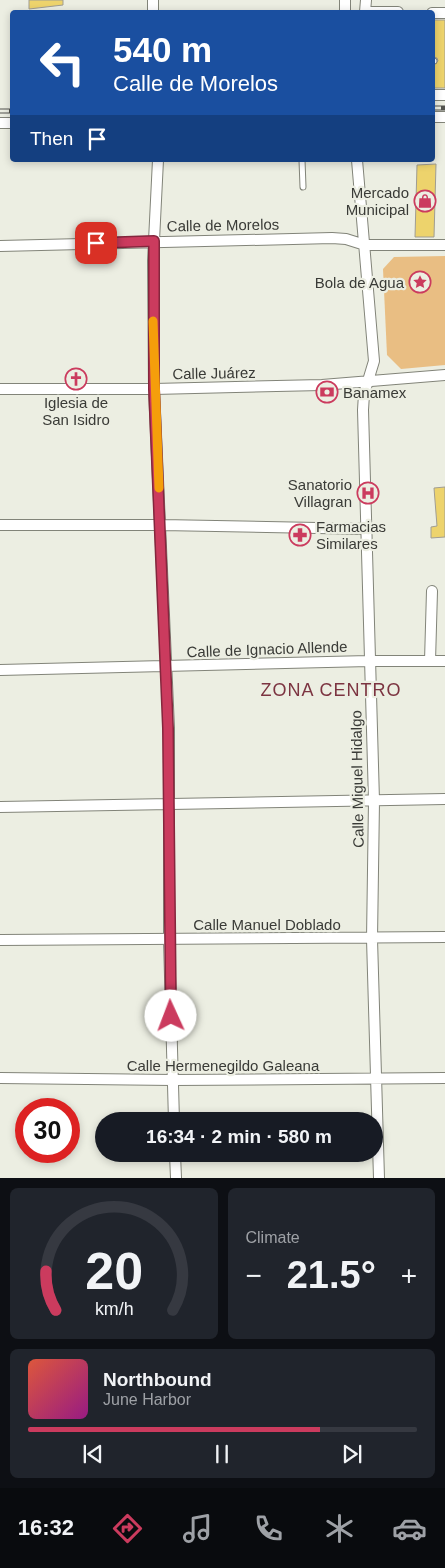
<!DOCTYPE html>
<html lang="en">
<head>
<meta charset="utf-8">
<style>
  :root { --surface:#171b24; --page:#20242c; --text:#f1f3f6; --muted:#9ea1a6; --line:#363941; --accent:#cb3b5e }
  body { margin:0; font-family:Arial,sans-serif; background:var(--page); color:var(--text); height:100vh; display:flex; flex-direction:column; font-size:19px; white-space:nowrap }
  * { box-sizing:border-box; margin:0 }
  p { font-size:16px; color:var(--muted) }
  .icon { flex:none; width:28px; height:28px; fill:none; stroke:currentColor; stroke-width:2; stroke-linecap:round; stroke-linejoin:round }
  .map { position:relative; height:1178px; overflow:hidden }
  .side { display:flex; flex-direction:column; gap:10px; padding:10px; background:#0d0f14; flex:1 }
  .side>* { flex:none }
  .guide { position:absolute; left:10px; top:10px; width:425px; height:152px; border-radius:5px; box-shadow:0 2px 8px #0003; background:#1a4fa0; color:#fff; overflow:hidden }
  .speed { position:absolute; left:15px; top:1098px; display:flex; gap:10px; font-size:25px; font-weight:700; text-align:center }
  .speed>* { display:grid; place-content:center; width:65px; height:65px; border-radius:50%; background:var(--surface); box-shadow:0 2px 8px #0003; line-height:1 }
  .speed .limit { border:8px solid #d22; background:#fff; color:#111 }
  .pin { position:absolute; display:grid; place-items:center; width:42px; height:42px; color:#fff; margin:-21px; border-radius:10px; box-shadow:0 2px 8px #0006 }
  .me { position:absolute; width:55px; margin:-28px; rotate:358deg; stroke-linejoin:round; filter:drop-shadow(0 0 4px #0008) }
  .turn { display:flex; align-items:center; gap:18px; height:105px; padding:0 20px; font-size:22px }
  .turn .icon { width:65px; height:65px; stroke-width:2.5 }
  .turn b { display:block; font-size:35px; line-height:42px }
  .then { display:flex; align-items:center; height:48px; padding:0 20px; background:#0003; gap:10px; font-size:19px }
  .big { font-size:38px; font-weight:800; line-height:1.1 }
  .side .card { flex:1; display:flex; flex-direction:column; justify-content:center; gap:8px; min-width:0; padding:0 18px; border-radius:8px; background:var(--page) }
  .side .dial { align-items:center; gap:0 }
  .dial svg { height:130px; overflow:visible; fill:none; stroke:var(--line); stroke-width:7; stroke-linecap:round; text-anchor:middle }
  .dial text { fill:var(--text); stroke:none }
  .song { display:flex; align-items:center; gap:15px }
  .cover { width:60px; height:60px; border-radius:8px; background:linear-gradient(135deg,hsl(10 70% 55%),hsl(310 70% 35%)) }
  .played { height:5px; border-radius:2px; background:linear-gradient(90deg,var(--accent) 75%,var(--line) 75%) }
  .keys { display:flex; justify-content:space-around; direction:ltr }
  .heat { display:flex; justify-content:space-between; align-items:center; font-size:28px; direction:ltr }
  .side .tiles { flex:1; display:grid; gap:10px; grid-template-columns:1fr 1fr }
  .card:last-child { grid-column:span 2 }
  .trip { position:absolute; left:95px; top:1112px; width:288px; height:50px; border-radius:25px; background:var(--surface); box-shadow:0 2px 8px #0003; font-weight:800; line-height:50px; text-align:center }
  .tabs { display:flex; height:80px; justify-content:space-around; align-items:center; background:#090b0e; color:var(--muted) }
  .tabs .icon { width:35px; height:35px }
  .tabs .on { color:var(--accent) }
  .tabs b { font-size:22px; color:var(--text) }
  .map>svg:first-child { display:block }
  .green { fill:#e9be83 }
  .building { fill:#edd36c; stroke:#a09d92 }
  .lines { fill:none; stroke-linecap:round; stroke-linejoin:round }
  .lane-casing { stroke:#828479; stroke-width:7 }
  .street-casing { stroke:#828479; stroke-width:12 }
  .lane { stroke:#fff; stroke-width:5 }
  .street { stroke:#fff; stroke-width:10 }
  .rail-casing { stroke:#52534e; stroke-width:5 }
  .rail { stroke:#eceee2; stroke-width:3; stroke-dasharray:9; stroke-linecap:butt }
  .route-casing { stroke:#84263d; stroke-width:12 }
  .route { stroke:#cb3b5e; stroke-width:9 }
  .slow { stroke:#f59e0b; stroke-width:9 }
  .labels { text-anchor:middle; dominant-baseline:central; stroke-width:4.5; stroke-linejoin:round; paint-order:stroke }
  .poi-label { font-size:15px; fill:#3a3b37; stroke:#eceee2; text-anchor:end }
  .street-label { font-size:15px; fill:#3a3b37; stroke:#eceee2 }
  .quarter-label { font-size:18px; letter-spacing:1px; fill:#7c3441; stroke:#eceee2 }
</style>
</head>
<body>
<div class="map">
<svg width="445" height="1178" viewBox="0 0 445 1178">
  <rect width="100%" height="100%" fill="#eceee2"/>
  <!-- green -->
  <path class="green" d="M445,256V365L401,369L387,355L383,269L394,257Z"/>
  <!-- building -->
  <path class="building" d="M29,0H63V5L29,9Z
    M432,20H445V88H432V65L438,61L437,58L432,57Z
    M436,164L434,237H415L417,165Z
    M445,487V537L431,538V527L437,526L434,488Z"/>
  <g class="lines">
    <!-- lane casing -->
    <g class="lane-casing">
      <path id="lane" d="M432,61H434
        M302,160L303,187"/>
    </g>
    <!-- street casing -->
    <g class="street-casing">
      <path id="street" d="M153,0V12
        M345,12V0
        M365,12H398
        M365,12L366,0
        M432,13H445
        M432,95H445
        M432,117H445
        M0,123H12
        M158,160L153,261L154,389L169,728V940L174,1121
        M357,160L374,361L364,394L363,410L374,801L372,939L379,1178
        M0,246L332,238L346,239L365,245H445
        M0,389H154L322,385L445,375
        M0,525H162L368,529
        M430,661L432,591
        M0,670L369,661H445
        M0,807L445,799
        M0,940L445,937
        M0,1078L173,1080L445,1078
        M175,1154L176,1178"/>
    </g>
    <!-- lane -->
    <use href="#lane" class="lane"/>
    <!-- street -->
    <use href="#street" class="street"/>
    <!-- rail casing -->
    <g class="rail-casing">
      <path id="rail" d="M432,108H445
        M0,111H12"/>
    </g>
    <!-- rail -->
    <use href="#rail" class="rail"/>
  </g>
  <g class="lines">
    <!-- route casing -->
    <g class="route-casing">
      <path id="route" d="M96,243L154,241V389L168,728L171,1016"/>
    </g>
    <!-- route -->
    <use href="#route" class="route"/>
    <!-- slow -->
    <path class="slow" d="M153,321L159,488"/>
  </g>
  <!-- icons -->
  <defs>
    <g id="shop-ring" transform="scale(1.125)"><circle r="9.5" fill="#eceee2" stroke="#cb3b5e" stroke-width="1.5"/><path d="M-5-2.5h2.3a2.7 3.5 0 0 1 5.4 0H5L5.5 6h-11ZM-1.5-2.5h3a1.5 2.3 0 0 0-3 0Z" fill="#cb3b5e"/></g>
    <g id="sight-ring" transform="scale(1.125)"><circle r="9.5" fill="#eceee2" stroke="#cb3b5e" stroke-width="1.5"/><path d="M0-6L1.8-2.2L6-1.7L2.9 1.2L3.7 5.4L0 3.3L-3.7 5.4L-2.9 1.2L-6-1.7L-1.8-2.2Z" fill="#cb3b5e"/></g>
    <g id="church-ring" transform="scale(1.125)"><circle r="9.5" fill="#eceee2" stroke="#cb3b5e" stroke-width="1.5"/><path d="M-1.2-6h2.4v3.5h3.3v2.4h-3.3V6h-2.4V-.1h-3.3v-2.4h3.3Z" fill="#cb3b5e"/></g>
    <g id="bank-ring" transform="scale(1.125)"><circle r="9.5" fill="#eceee2" stroke="#cb3b5e" stroke-width="1.5"/><path d="M-6-4H6V4H-6ZM0-2.3a2.3 2.3 0 1 0 0 4.6a2.3 2.3 0 1 0 0-4.6Z" fill="#cb3b5e"/></g>
    <g id="hospital-ring" transform="scale(1.125)"><circle r="9.5" fill="#eceee2" stroke="#cb3b5e" stroke-width="1.5"/><path d="M-5-5h3v3.5h4V-5h3V5h-3V1.5h-4V5h-3Z" fill="#cb3b5e"/></g>
    <g id="pharmacy-ring" transform="scale(1.125)"><circle r="9.5" fill="#eceee2" stroke="#cb3b5e" stroke-width="1.5"/><path d="M-2-6h4v4h4v4h-4v4h-4v-4h-4v-4h4Z" fill="#cb3b5e"/></g>
  </defs>
  <g fill-rule="evenodd">
    <use href="#shop-ring" x="425" y="201"/>
    <use href="#sight-ring" x="420" y="282"/>
    <use href="#church-ring" x="76" y="379"/>
    <use href="#bank-ring" x="327" y="392"/>
    <use href="#hospital-ring" x="368" y="493"/>
    <use href="#pharmacy-ring" x="300" y="535"/>
  </g>
  <g class="labels">
    <!-- poi labels -->
    <g class="poi-label">
      <text x="409" y="192">Mercado<tspan x="409" dy="17">Municipal</tspan></text>
      <text x="404" y="282">Bola de Agua</text>
      <text x="343" y="392" text-anchor="start">Banamex</text>
      <text x="76" y="402" text-anchor="middle">Iglesia de<tspan x="76" dy="17">San Isidro</tspan></text>
      <text x="352" y="484">Sanatorio<tspan x="352" dy="17">Villagran</tspan></text>
      <text x="316" y="526" text-anchor="start">Farmacias<tspan x="316" dy="17">Similares</tspan></text>
    </g>
    <!-- street labels -->
    <g class="street-label">
      <text transform="translate(223 225) rotate(-1)">Calle de Morelos</text>
      <text transform="translate(214 373) rotate(-1)">Calle Juárez</text>
      <text transform="translate(267 649) rotate(-2)">Calle de Ignacio Allende</text>
      <text transform="translate(357 779) rotate(-91)">Calle Miguel Hidalgo</text>
      <text x="267" y="924">Calle Manuel Doblado</text>
      <text x="223" y="1065">Calle Hermenegildo Galeana</text>
    </g>
    <!-- quarter labels -->
    <g class="quarter-label">
      <text x="331" y="690">ZONA CENTRO</text>
    </g>
  </g>
</svg>
<div class="speed"><div class="limit">30</div></div>
<div class="pin" style="left:96px;top:243px;background:#d93025"><svg class="icon" aria-label="arrive" viewBox="0 0 24 24"><path d="M6 21V4h12l-3 4 3 4H6"/></svg></div>
<svg class="me" style="left:171px;top:1016px" viewBox="-20 -20 40 40"><circle r="19" fill="#fff"/><path d="M0-13L10 11 0 6-10 11z" fill="#cb3b5e"/></svg>
<div class="trip">16:34 · 2 min · 580 m</div>
<div class="guide">
<div class="turn"><svg class="icon" aria-label="left" viewBox="0 0 24 24"><path d="M17 20v-9H6M10 6l-5 5 5 5"/></svg><div><b>540 m</b>Calle de Morelos</div></div>
<div class="then">Then<svg class="icon" aria-label="arrive" viewBox="0 0 24 24"><path d="M6 21V4h12l-3 4 3 4H6"/></svg></div>
</div>
</div>
<section class="side">
<div class="tiles">
<div class="card dial"><svg viewBox="0 0 100 80">
<path d="M14 69A42 42 0 1 1 86 69"/>
<path d="M14 69A42 42 0 0 1 8 45" stroke="#cb3b5e"/>
<text x="50" y="56" font-size="32" font-weight="700">20</text>
<text x="50" y="72" font-size="11">km/h</text>
</svg></div>
<div class="card"><p>Climate</p>
<div class="heat"><a>−</a><b class="big">21.5°</b><a>+</a></div>
</div>
<div class="card">
<div class="song"><i class="cover"></i><div><b>Northbound</b><p>June Harbor</p></div></div>
<div class="played"></div>
<div class="keys"><svg class="icon" aria-label="previous" viewBox="0 0 24 24"><path d="M18 5L8 12l10 7zM5 5v14"/></svg><svg class="icon" aria-label="pause" viewBox="0 0 24 24"><path d="M8 5v14M16 5v14"/></svg><svg class="icon" aria-label="next" viewBox="0 0 24 24"><path d="M6 5l10 7-10 7zM19 5v14"/></svg></div>
</div>
</div>
</section>
<nav class="tabs">
<b>16:32</b>
<svg class="icon on" aria-label="directions" viewBox="0 0 24 24"><path d="M12 3l9 9-9 9-9-9zM9 14v-3h6M13 9l2 2-2 2"/></svg>
<svg class="icon" aria-label="music" viewBox="0 0 24 24"><path d="M9 18V5l10-2v13"/><circle cx="6" cy="18" r="3"/><circle cx="16" cy="16" r="3"/></svg>
<svg class="icon" aria-label="phone" viewBox="0 0 24 24"><path d="M5 4h4l2 5-3 2q2 4 5 5l2-3 5 2v4C11 20 4 13 5 4z"/></svg>
<svg class="icon" aria-label="climate" viewBox="0 0 24 24"><path d="M12 3v18M4 7l16 10M4 17L20 7"/></svg>
<svg class="icon" aria-label="car" viewBox="0 0 24 24"><path d="M5 17H2v-5l4-1 3-4h7l3 4 3 1v5h-3M9 17h6M6 11h13"/><circle cx="7" cy="17" r="2"/><circle cx="17" cy="17" r="2"/></svg>
</nav>
</body>
</html>
